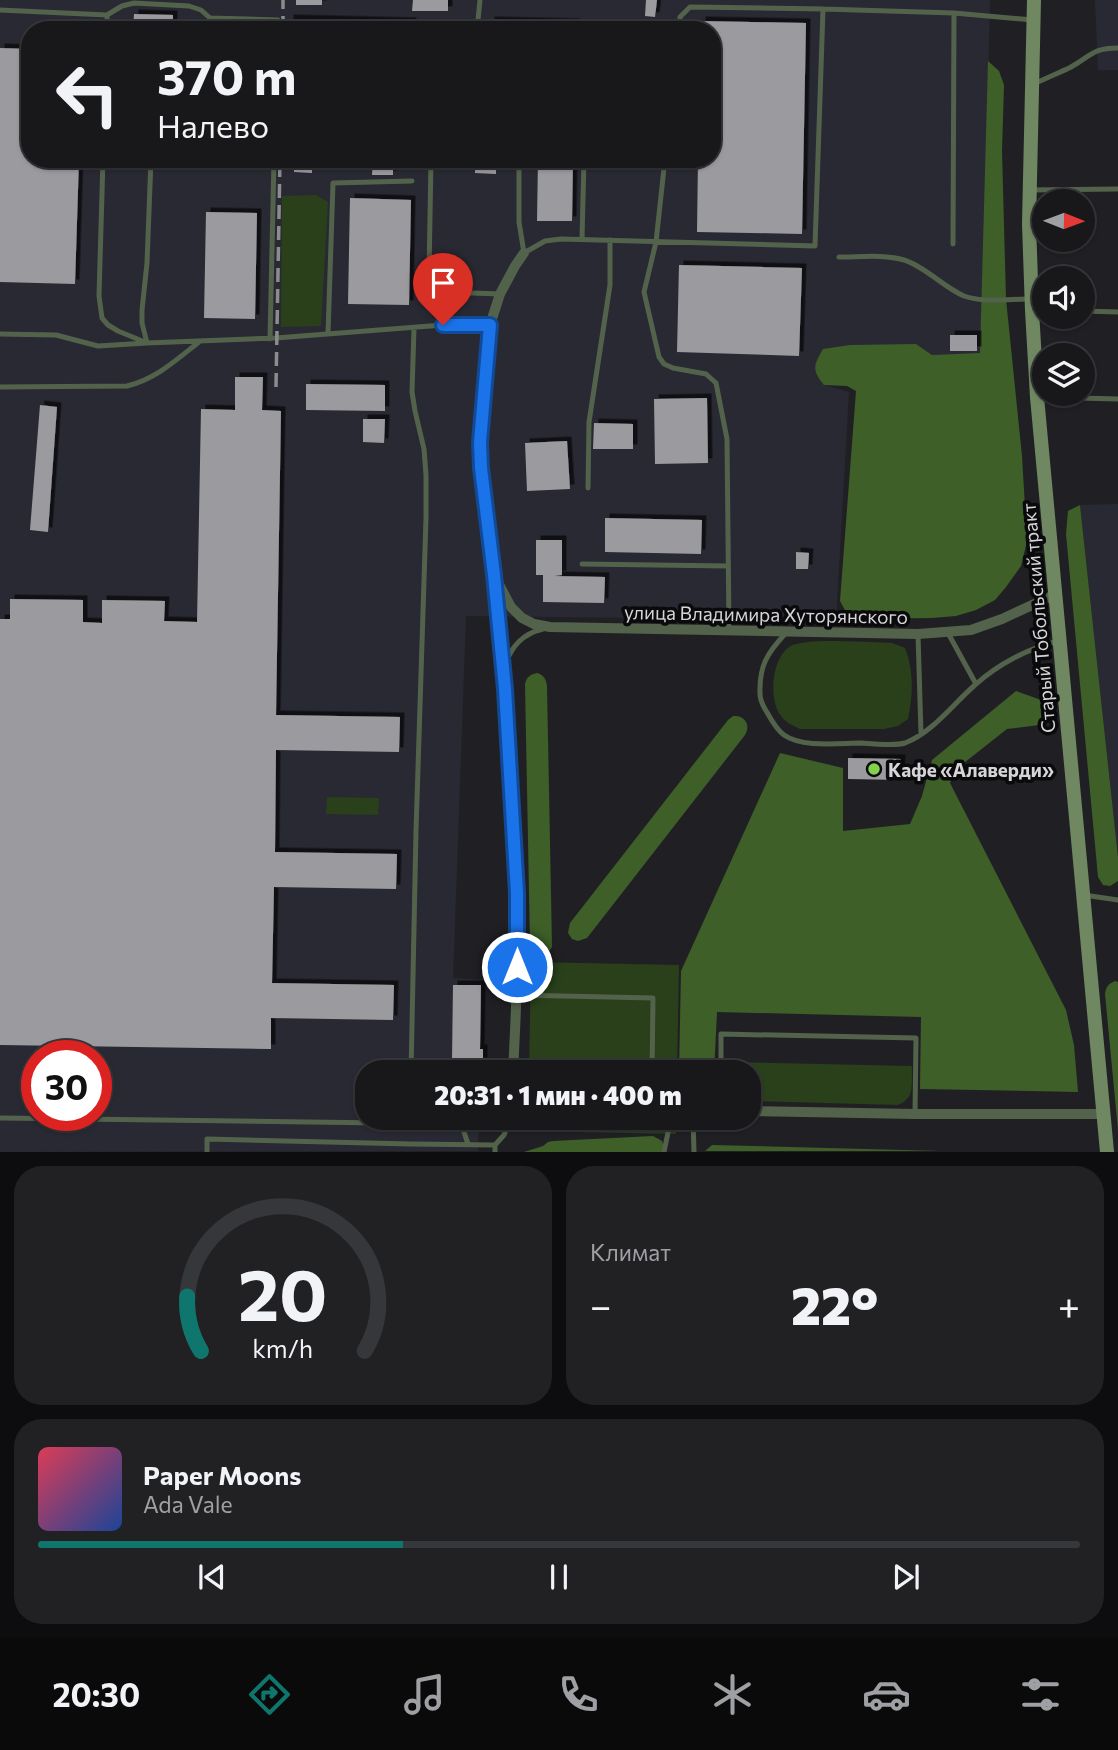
<!DOCTYPE html>
<html lang="ru">
<head>
<meta charset="utf-8">
<style>
  :root { --surface:#18181b; --page:#212124; --text:#f1f3f6; --muted:#9fa0a3; --line:#36373a; --accent:#0f766e }
  body { margin:0; font-family:Commissioner,sans-serif; background:var(--page); color:var(--text); height:100vh; display:flex; flex-direction:column; font-size:26px; white-space:nowrap }
  * { box-sizing:border-box; margin:0 }
  p { font-size:23px; color:var(--muted) }
  .icon { flex:none; width:38px; height:38px; fill:none; stroke:currentColor; stroke-width:2; stroke-linecap:round; stroke-linejoin:round }
  .map { position:relative; height:1152px; overflow:hidden }
  .drawer { display:flex; flex-direction:column; gap:14px; padding:14px; background:#0d0d0f; flex:1 }
  .drawer>* { flex:none }
  .top-card { position:absolute; left:21px; top:21px; width:700px; height:147px; border-radius:28px; box-shadow:0 2px 5px #0004,0 0 0 2px var(--line); background:#18181b; color:var(--text); overflow:hidden }
  .needle { width:46px; rotate:91deg }
  .tools { position:absolute; left:1032px; top:189px; display:grid; gap:14px }
  .tools a { display:grid; place-items:center; width:63px; height:63px; border-radius:50%; background:var(--surface); box-shadow:0 2px 5px #0004,0 0 0 2px var(--line); font-size:35px }
  .speed { position:absolute; left:21px; top:1040px; display:flex; gap:14px; font-size:35px; font-weight:700; text-align:center }
  .speed>* { display:grid; place-content:center; width:91px; height:91px; border-radius:50%; background:var(--surface); box-shadow:0 2px 5px #0004,0 0 0 2px var(--line); line-height:1 }
  .speed .limit { border:10px solid #d22; background:#fff; color:#111 }
  .pin { position:absolute; display:grid; place-items:center; width:60px; height:60px; color:#fff; margin:-72px -30px; border-radius:50% 50% 50% 0; rotate:-45deg; box-shadow:0 0 7px #0007 }
  .pin .icon { rotate:45deg }
  .me { position:absolute; width:77px; margin:-38px; rotate:0deg; stroke-linejoin:round; filter:drop-shadow(0 0 5px #0008) }
  .turn { display:flex; align-items:center; gap:24px; height:147px; padding:0 21px; font-size:32px }
  .turn .icon { width:91px; height:91px; stroke-width:2.5 }
  .turn b { display:block; font-size:49px; line-height:60px }
  .big { font-size:52px; font-weight:800; line-height:1.1 }
  .drawer .tile { flex:1; display:flex; flex-direction:column; justify-content:center; gap:10px; min-width:0; padding:0 24px; border-radius:28px; background:var(--page) }
  .drawer .dial { align-items:center; gap:0 }
  .dial svg { height:182px; overflow:visible; fill:none; stroke:var(--line); stroke-width:7; stroke-linecap:round; text-anchor:middle }
  .dial text { fill:var(--text); stroke:none }
  .song { display:flex; align-items:center; gap:21px }
  .cover { width:84px; height:84px; border-radius:10px; background:linear-gradient(135deg,hsl(350 70% 55%),hsl(220 70% 35%)) }
  .played { height:7px; border-radius:4px; background:linear-gradient(90deg,var(--accent) 35%,var(--line) 35%) }
  .keys { display:flex; justify-content:space-around; direction:ltr }
  .heat { display:flex; justify-content:space-between; align-items:center; font-size:38px; direction:ltr }
  .drawer .tiles { flex:1; display:grid; gap:14px; grid-template-columns:1fr 1fr }
  .tile:last-child { grid-column:span 2 }
  .trip { position:absolute; left:355px; top:1060px; width:406px; height:70px; border-radius:28px; background:var(--surface); box-shadow:0 2px 5px #0004,0 0 0 2px var(--line); font-weight:800; line-height:70px; text-align:center }
  .tabs { display:flex; height:112px; justify-content:space-around; align-items:center; background:#0a0a0b; color:var(--muted) }
  .tabs .icon { width:49px; height:49px }
  .tabs .selected { color:var(--accent) }
  .tabs b { font-size:32px; color:var(--text) }
  .map>svg:first-child { display:block }
  .built { fill:#292933; fill-rule:evenodd }
  .green { fill:#29401a }
  .forest { fill:#3e5f28 }
  .building { fill:#9a9a9f; filter:url(#shadow) }
  .lines { fill:none; stroke-linecap:round; stroke-linejoin:round }
  .lane { stroke:#53634b; stroke-width:5 }
  .street { stroke:#53634b; stroke-width:10 }
  .secondary { stroke:#708862; stroke-width:14 }
  .rail { stroke:#8c8c8f; stroke-width:3.5; stroke-dasharray:14 7; stroke-linecap:butt }
  .route-casing { stroke:#114b97; stroke-width:18 }
  .route { stroke:#1a73e8; stroke-width:12 }
  .poi-dot { fill:#83d04e; stroke:#0a0a0c; stroke-width:2.5 }
  .labels { text-anchor:middle; dominant-baseline:central; stroke-width:7; stroke-linejoin:round; paint-order:stroke }
  .street-label { font-size:19px; fill:#d5d5d7; stroke:#0a0a0c }
  .poi-label { font-size:19px; font-weight:bold; fill:#d5d5d7; stroke:#0a0a0c; text-anchor:start }
</style>
</head>
<body>
<div class="map">
<svg width="1118" height="1152" viewBox="0 0 1118 1152">
  <defs>
    <filter id="shadow"><feDropShadow dx="4.5" dy="-4.5" stdDeviation="0" flood-color="#0009"/></filter>
  </defs>
  <rect width="100%" height="100%" fill="#202024"/>
  <!-- built -->
  <path class="built" d="M0,0H990L981,349L980,353L977,354L932,355L916,344L824,385L849,392L836,620L466,616L453,978L484,980L480,1073H368V1118H479L478,1151L0,1152ZM30,30H712V159H30ZM37,1055H96V1115H37Z
    M1095,0H1118V70H1098Z
    M1118,504V857L1080,505Z"/>
  <!-- green -->
  <path class="green" d="M316,195L328,202L321,326L281,327L282,196Z
    M871,642L892,643L905,648C914,670 913,696 908,719L898,726L884,729H800C792,725 784,722 779,713C769,696 772,659 789,647C802,638 853,642 871,642Z
    M327,797L379,798L378,815L326,814Z
    M531,962L679,965L677,1073H529Z
    M728,1062L912,1066C911,1083 916,1098 898,1105L749,1101V1073H728Z
    M528,1118H676V1134L528,1131Z"/>
  <!-- forest -->
  <path class="forest" d="M988,61L999,71L1004,85L1002,151L1006,299L1022,456L1027,541L1021,566L1006,587L995,600L976,610L956,616L932,618L863,619L846,612L840,601L856,391L847,386L824,385C811,369 814,365 823,349L850,345L916,344L932,355L980,353Z
    M1080,505L1118,857V881L1110,886L1103,885L1098,877L1066,534L1068,511Z
    M537,673C544,675 546,679 547,686L552,947L547,955L541,957L534,954L530,945L525,684C527,677 529,675 537,673Z
    M1016,691L1041,700L1048,715L1039,725L1007,729L955,770L950,783L1066,1010L1074,1045L1078,1092L920,1089L921,1017L717,1012L714,1073H679L681,971L780,753L843,768V831L910,824L922,796L932,760Z
    M733,716C745,715 751,725 745,735L587,938L578,941L572,939L568,933L570,923L728,720Z
    M1115,981L1118,982V1130L1105,994C1106,987 1108,984 1115,981Z
    M653,1136L662,1141L664,1147L662,1152H524L543,1146L548,1142L553,1141Z
    M712,1145L941,1151H705Z"/>
  <!-- building -->
  <path class="building" d="M296,0H322V5H296Z
    M413,0H448V11H412Z
    M646,0H657L655,17L645,16Z
    M134,14L173,15V30H133Z
    M289,19L412,22V30H289Z
    M490,21L576,23V30H490Z
    M701,21L806,23L802,234L697,232L698,159H712V30H701Z
    M0,48L30,49V159H79L75,284L0,282Z
    M373,159H393V175H372Z
    M475,159H502V165H496V174L475,173Z
    M538,159H573L572,221H537Z
    M294,160H312V173L294,172Z
    M350,198L411,200L409,305L348,304Z
    M206,212L257,213L255,319L204,318Z
    M679,265L802,268L799,356L677,352Z
    M950,335H977V351H950Z
    M235,377H263L262,410L281,411L276,715L400,717L399,752L276,750L275,852L397,854L396,889L274,887L272,983L394,985L393,1020L271,1018V1049L0,1045V619H10V599L83,600V622L102,623V600L165,601L164,621L197,622L201,409L235,410Z
    M306,384L385,385V411L306,410Z
    M707,398L708,463L655,464L654,399Z
    M40,405L57,407L48,532L30,530Z
    M363,419H385L384,443L363,442Z
    M594,423L633,424V449H593Z
    M567,441L570,489L527,491L525,443Z
    M605,518L702,520L701,554L605,552Z
    M536,540H562V575L554,576L605,577L604,603L543,602V575H536Z
    M796,552L809,553L808,569H796Z
    M848,758L901,759L900,780L848,779Z
    M453,985H481L480,1049H483V1062H474V1059H452Z"/>
  <g class="lines">
    <!-- lane -->
    <path class="lane" d="M823,9L954,13L1033,20
      M0,10L107,15V30
      M107,15L122,6L134,3L189,6L201,10L210,18L278,20V30
      M210,30V18
      M432,30V23
      M477,30L480,0
      M1034,84C1046,78 1059,73 1071,67C1091,56 1092,48 1118,48
      M103,159L99,296L102,318L108,325L118,331L147,343L276,338L443,325H490
      M431,159L429,274C431,284 435,288 443,292L500,294
      M519,159V222L524,253L545,241L561,239L815,246L823,9L690,7L680,17L679,30
      M665,159L656,242L644,292L659,357L664,364L673,368L706,374L716,383L727,439L729,630
      M1030,190L1118,189
      M582,239L584,159
      M953,244L954,13
      M839,257C860,257 884,254 904,260C926,267 943,287 964,296C983,303 1009,299 1029,299
      M1083,311L1118,312
      M0,334L56,335L98,346L147,343L142,323V310L147,263L151,159
      M328,334L333,183L412,181
      M270,339L274,159
      M0,387L127,386C156,379 176,360 199,342
      M1040,397L1118,399
      M588,488L589,422L610,285V240
      M582,564L728,566
      M786,633C767,653 759,666 760,694C760,701 764,708 768,714C772,721 777,730 784,735C802,748 840,743 862,743C874,744 895,746 905,743C933,732 953,704 975,685C998,664 1029,648 1059,641
      M948,633L976,684
      M918,634L921,734
      M505,665C512,646 522,634 543,629
      M1084,895L1118,900
      M516,995L653,998L652,1073
      M411,1073L416,831L426,518V475L424,449L415,411L412,392L414,328
      M721,1073V1034L916,1038L915,1113
      M0,1118L456,1124L463,1129L468,1144
      M693,1118L694,1152
      M207,1152V1139L411,1144L495,1145
      M495,1152V1145L504,1135L511,1118
      M664,1152L671,1118"/>
    <!-- street -->
    <path class="street" d="M524,253L515,266L500,294L490,325L480,442L481,468L494,575L511,607L522,618L534,624L550,627L918,634L971,630L1002,619L1056,594
      M495,584C505,686 514,789 517,892C519,952 516,1013 513,1073
      M749,1111L915,1114H1104"/>
    <!-- secondary -->
    <path class="secondary" d="M1034,0L1029,224L1032,310L1037,397L1107,1152"/>
    <!-- rail -->
    <path class="rail" d="M283,30V0
      M276,387L280,159"/>
  </g>
  <g class="lines">
    <!-- route casing -->
    <g class="route-casing">
      <path id="route" d="M443,325H490L480,442L481,468L494,575L505,689L517,893V967"/>
    </g>
    <!-- route -->
    <use href="#route" class="route"/>
  </g>
  <!-- markers -->
  <circle class="poi-dot" cx="874" cy="769" r="7"/>
  <g class="labels">
    <!-- street labels -->
    <g class="street-label">
      <text transform="translate(766 614) rotate(1)">улица Владимира Хуторянского</text>
      <text transform="translate(1038 618) rotate(-95)">Старый Тобольский тракт</text>
    </g>
    <!-- poi labels -->
    <g class="poi-label">
      <text x="888" y="769">Кафе «Алаверди»</text>
    </g>
  </g>
</svg>
<div class="tools">
<a><svg class="needle" viewBox="-14 -14 28 28"><path d="M0-13l5 13h-10z" fill="#e53935"/><path d="M0 13l5-13h-10z" fill="#9fa0a3"/></svg></a>
<a><svg class="icon" aria-label="sound" viewBox="0 0 24 24"><path d="M4 9h4l5-4v14l-5-4H4zM17 9q2 3 0 6"/></svg></a>
<a><svg class="icon" aria-label="layers" viewBox="0 0 24 24"><path d="M12 4l9 5-9 5-9-5zM3 14l9 5 9-5"/></svg></a>
</div>
<div class="speed"><div class="limit">30</div></div>
<div class="pin" style="left:443px;top:325px;background:#d93025"><svg class="icon" aria-label="arrive" viewBox="0 0 24 24"><path d="M6 21V4h12l-3 4 3 4H6"/></svg></div>
<svg class="me" style="left:517px;top:967px" viewBox="-20 -20 40 40"><circle r="17" fill="#1a73e8" stroke="#fff" stroke-width="3"/><path d="M0-11L8 9 0 5-8 9z" fill="#fff"/></svg>
<div class="trip">20:31 · 1 мин · 400 m</div>
<div class="top-card">
<div class="turn"><svg class="icon" aria-label="left" viewBox="0 0 24 24"><path d="M17 20v-9H6M10 6l-5 5 5 5"/></svg><div><b>370 m</b>Налево</div></div>
</div>
</div>
<section class="drawer">
<div class="tiles">
<div class="tile dial"><svg viewBox="0 0 100 80">
<path d="M14 69A42 42 0 1 1 86 69"/>
<path d="M14 69A42 42 0 0 1 8 45" stroke="#0f766e"/>
<text x="50" y="56" font-size="32" font-weight="700">20</text>
<text x="50" y="72" font-size="11">km/h</text>
</svg></div>
<div class="tile"><p>Климат</p>
<div class="heat"><a>−</a><b class="big">22°</b><a>+</a></div>
</div>
<div class="tile">
<div class="song"><i class="cover"></i><div><b>Paper Moons</b><p>Ada Vale</p></div></div>
<div class="played"></div>
<div class="keys"><svg class="icon" aria-label="previous" viewBox="0 0 24 24"><path d="M18 5L8 12l10 7zM5 5v14"/></svg><svg class="icon" aria-label="pause" viewBox="0 0 24 24"><path d="M8 5v14M16 5v14"/></svg><svg class="icon" aria-label="next" viewBox="0 0 24 24"><path d="M6 5l10 7-10 7zM19 5v14"/></svg></div>
</div>
</div>
</section>
<nav class="tabs">
<b>20:30</b>
<svg class="icon selected" aria-label="directions" viewBox="0 0 24 24"><path d="M12 3l9 9-9 9-9-9zM9 14v-3h6M13 9l2 2-2 2"/></svg>
<svg class="icon" aria-label="music" viewBox="0 0 24 24"><path d="M9 18V5l10-2v13"/><circle cx="6" cy="18" r="3"/><circle cx="16" cy="16" r="3"/></svg>
<svg class="icon" aria-label="phone" viewBox="0 0 24 24"><path d="M5 4h4l2 5-3 2q2 4 5 5l2-3 5 2v4C11 20 4 13 5 4z"/></svg>
<svg class="icon" aria-label="climate" viewBox="0 0 24 24"><path d="M12 3v18M4 7l16 10M4 17L20 7"/></svg>
<svg class="icon" aria-label="car" viewBox="0 0 24 24"><path d="M5 17H2v-5l4-1 3-4h7l3 4 3 1v5h-3M9 17h6M6 11h13"/><circle cx="7" cy="17" r="2"/><circle cx="17" cy="17" r="2"/></svg>
<svg class="icon" aria-label="filters" viewBox="0 0 24 24"><path d="M4 7h16M4 17h16"/><circle cx="9" cy="7" r="2"/><circle cx="15" cy="17" r="2"/></svg>
</nav>
</body>
</html>
